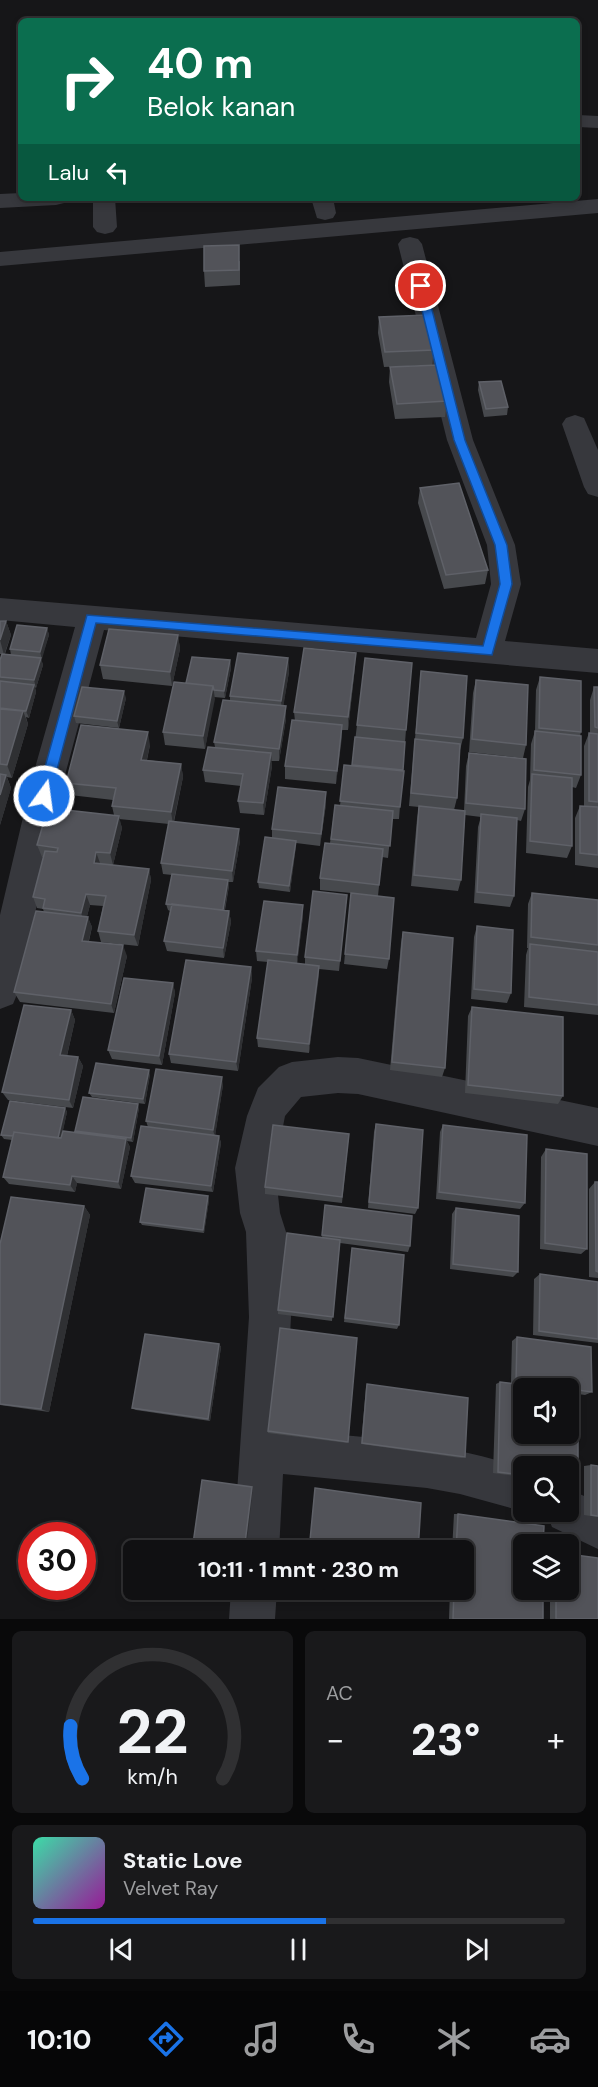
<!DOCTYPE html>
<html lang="id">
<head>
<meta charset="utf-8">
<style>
  :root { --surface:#101012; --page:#19191b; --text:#f1f3f6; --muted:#9c9d9f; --line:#303032; --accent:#1a73e8 }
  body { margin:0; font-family:"DM Sans",sans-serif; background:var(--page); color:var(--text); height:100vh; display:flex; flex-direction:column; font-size:22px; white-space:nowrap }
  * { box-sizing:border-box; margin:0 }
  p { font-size:20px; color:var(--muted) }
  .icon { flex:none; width:33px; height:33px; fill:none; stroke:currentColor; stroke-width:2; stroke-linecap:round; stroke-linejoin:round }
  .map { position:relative; height:1619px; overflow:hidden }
  .sheet { display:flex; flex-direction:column; gap:12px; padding:12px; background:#09090a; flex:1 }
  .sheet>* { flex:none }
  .banner { position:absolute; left:18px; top:18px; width:562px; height:183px; border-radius:9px; box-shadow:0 3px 9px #0003,0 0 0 2px var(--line); background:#0b6e4f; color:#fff; overflow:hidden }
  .controls { position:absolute; left:513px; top:1378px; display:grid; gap:12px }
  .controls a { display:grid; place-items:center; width:66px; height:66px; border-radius:9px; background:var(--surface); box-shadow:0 3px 9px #0003,0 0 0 2px var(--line); font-size:30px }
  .speed { position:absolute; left:18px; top:1522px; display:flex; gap:12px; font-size:30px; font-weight:700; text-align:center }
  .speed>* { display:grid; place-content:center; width:78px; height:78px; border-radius:50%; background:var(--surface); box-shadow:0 3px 9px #0003,0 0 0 2px var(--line); line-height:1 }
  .speed .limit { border:9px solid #d22; background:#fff; color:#111 }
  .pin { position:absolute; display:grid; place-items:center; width:51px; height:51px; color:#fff; margin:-26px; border:3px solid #fff; border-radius:50%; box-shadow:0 2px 6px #0007 }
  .me { position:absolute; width:66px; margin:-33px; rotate:14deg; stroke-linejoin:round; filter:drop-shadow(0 0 4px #0008) }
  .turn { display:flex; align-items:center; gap:21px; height:126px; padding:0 30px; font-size:27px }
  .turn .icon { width:78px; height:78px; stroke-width:2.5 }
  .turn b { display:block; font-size:42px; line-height:51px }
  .then { display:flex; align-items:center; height:57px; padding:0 30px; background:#0003; gap:12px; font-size:22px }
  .big { font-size:45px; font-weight:700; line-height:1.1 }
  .sheet .widget { flex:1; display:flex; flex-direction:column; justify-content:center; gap:9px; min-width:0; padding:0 21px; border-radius:9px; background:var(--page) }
  .sheet .dial { align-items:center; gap:0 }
  .dial svg { height:156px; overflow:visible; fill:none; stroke:var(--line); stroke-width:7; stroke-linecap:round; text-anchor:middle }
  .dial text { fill:var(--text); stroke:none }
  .song { display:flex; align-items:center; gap:18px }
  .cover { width:72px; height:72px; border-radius:9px; background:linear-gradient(135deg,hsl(160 70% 55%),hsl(300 70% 35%)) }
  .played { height:6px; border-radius:3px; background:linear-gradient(90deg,var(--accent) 55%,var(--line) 55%) }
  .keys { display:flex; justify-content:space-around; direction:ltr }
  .heat { display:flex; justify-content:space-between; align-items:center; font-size:33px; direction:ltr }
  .sheet .tiles { flex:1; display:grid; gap:12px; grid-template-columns:1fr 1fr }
  .widget:last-child { grid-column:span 2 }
  .trip { position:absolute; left:123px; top:1540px; width:351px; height:60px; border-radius:9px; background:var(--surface); box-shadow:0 3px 9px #0003,0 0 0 2px var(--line); font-weight:700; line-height:60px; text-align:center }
  .menu { display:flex; height:96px; justify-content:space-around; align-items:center; background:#060607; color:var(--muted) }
  .menu .icon { width:42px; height:42px }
  .menu .on { color:var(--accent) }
  .menu b { font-size:27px; color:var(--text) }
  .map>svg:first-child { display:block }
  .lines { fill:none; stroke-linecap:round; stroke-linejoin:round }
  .minor { fill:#37383d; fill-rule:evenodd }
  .wall { fill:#47494d; fill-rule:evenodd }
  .shaded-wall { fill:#2f3033 }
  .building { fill:#525359; stroke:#5f6168; stroke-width:1.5 }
  .route { fill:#1a73e8; stroke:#114b97; stroke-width:1.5 }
</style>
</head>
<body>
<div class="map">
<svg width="598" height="1619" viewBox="0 0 598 1619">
  <rect width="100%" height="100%" fill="#161618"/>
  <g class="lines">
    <!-- minor -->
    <path class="minor" d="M578,115L598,116V128L578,127Z
      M21,193V198H67L64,203L56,205L0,208V194Z
      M93,198H115L117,227L113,232L105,234L97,232L93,227Z
      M311,198H333L336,213L333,218L325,220L317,218Z
      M598,199V213L0,266V252Z
      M410,237L418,239L422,244L473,440L515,545L521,584L505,641L598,649V673L104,630L65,775L18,992L13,1004L0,1009V915L33,775L75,627L0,620V598L476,638L491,584L487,545L447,440L398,244L402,239Z
      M575,415L584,418L598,450V497L588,494L584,487L562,424L566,418Z
      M338,1057L358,1058L598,1108V1146L358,1094L338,1093L301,1097L285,1116L275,1168L280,1213L286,1232L291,1317L285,1431C366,1436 445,1443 524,1468L525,1512L460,1494L427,1488L283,1474L279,1551H233L249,1317L246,1232L240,1213L235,1168L247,1116L258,1088L279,1067L292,1062Z
      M568,1489L598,1502V1549L552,1527L546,1512H568Z
      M231,1590H277L275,1619H229Z"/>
  </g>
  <!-- wall -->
  <path class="wall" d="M240,261V285L205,287L204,271Z
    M379,317L434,350L432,365L384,367L378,333Z
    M390,367L447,401L445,417L395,419L389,382Z
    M479,382L508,407L507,415L484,417L478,390Z
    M420,488L488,570L485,584L444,589L418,503Z
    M0,621H6L11,635L5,654L11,655L10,649L47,628L49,635L41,659L43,665L36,688L35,687L36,692L29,718L26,717L28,724L12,778L7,777L11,788L0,825V660L2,654H0Z
    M178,635L180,649L172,686L103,679L100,665Z
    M288,658L289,672L283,706L286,719L279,761H271L272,766L264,815L240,813L238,801L241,786L205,782L203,770L215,747L214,742L230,701V696Z
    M230,660L231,668L225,698L214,697L205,749L165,745L163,732L186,683Z
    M355,667L348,730H342L336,784L285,779V766L295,721L294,712Z
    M421,671L463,738L460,750L457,798L454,810L464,811L466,766L469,753L525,809L521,821L517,820L514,896L510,907L474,903L478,827L481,817L465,815L461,880L458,891L411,886L417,819L419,807L409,806Z
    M540,677L581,732L580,736L581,775L576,788L572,787V846L567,858L526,853L528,787L530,780L531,744L535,731L536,690Z
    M476,680L526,745L523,758L469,752L473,693Z
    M594,687H598V868L575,865V818L580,806H584V746L589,733H590V700Z
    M126,698L119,728L76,723L74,716Z
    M357,725L406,730L399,819H392L388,858L382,857L378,896L389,959L387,969L344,964L351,893L320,890V878L330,843L335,805L340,806L344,765L352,766Z
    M150,745L147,760L181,764L183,777L174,822L240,841L233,882H228L229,886L225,910L229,911L231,922L224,958L167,951L164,941L170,911L168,910L166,904L172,875L163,874L161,863L169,824L119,819L122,828L113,865L149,869L151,880L138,946L101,942L98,931L103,906L90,905L87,916L92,927L89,941L127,956L114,1013L20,1002L14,992L44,912L43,909L37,908L33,897L43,857H42L37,845L114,815L112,806L113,800L70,795L66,783Z
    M326,792V804L320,846L296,843L290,892L259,888L258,882L272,838V829Z
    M532,893L598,900V1015L524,1007L526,955L528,948H527L528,904Z
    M347,895L339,971L319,969L309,1053L258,1047L257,1038L268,962L257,961L256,951L303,916L297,964L305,965V957Z
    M477,926L511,993L507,1003L471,999L474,937Z
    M403,932L445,1068L442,1077L390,1070L401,943Z
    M251,967L252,978L238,1071L171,1063L169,1054Z
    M173,983L175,993L162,1065L112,1059L108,1050Z
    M472,1007L563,1096L558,1104L465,1093L468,1016Z
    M71,1010L75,1020L67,1056L78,1057L83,1066L73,1108L8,1100L2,1092Z
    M150,1074L145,1104L92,1097L89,1093Z
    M223,1085L215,1135L219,1136L221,1143L213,1192L135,1183L131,1176L148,1127L146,1121Z
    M65,1108L67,1112L61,1138L76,1133L75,1131L139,1108L133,1142L127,1141L130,1147L121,1189L77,1183L75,1192L9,1184L3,1177L12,1140L4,1139L1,1135Z
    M376,1124L418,1208L415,1214L368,1208L374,1132Z
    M443,1125L525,1203L520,1209L436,1199L440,1132Z
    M349,1134L342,1203L265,1194V1187Z
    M546,1149L587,1249L581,1254L540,1249L541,1157Z
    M595,1182H598V1278L589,1277V1189Z
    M209,1200L204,1233L142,1225L140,1222Z
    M325,1205L410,1246L408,1252L340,1243L332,1321L278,1314V1310L322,1238Z
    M84,1206L90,1215L49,1412L0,1405V1244Z
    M456,1208L518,1272L513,1277L450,1269L452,1214Z
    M352,1248L399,1325L397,1329L344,1322Z
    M540,1274L598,1282V1343L533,1335L534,1279Z
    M517,1337L592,1392L585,1395L578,1394V1483H568V1467H524V1477L493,1473L496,1384L500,1382L511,1383L512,1341ZM524,1389H568V1434Z
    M219,1344L221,1347L210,1421L136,1410L132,1408Z
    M367,1384L465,1457L461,1458L361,1444L366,1387Z
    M268,1431L348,1442L347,1443L268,1433Z
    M591,1465L598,1466V1517L584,1515V1466Z
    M454,1514H458L543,1619H449L450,1590H464V1551H452Z
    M550,1590H568L598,1619H550Z"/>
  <!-- shaded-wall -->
  <path class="shaded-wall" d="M6,621L11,635L4,655L0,640Z
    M47,628L49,635L42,659L40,652Z
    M178,635L180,649L172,686L170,672Z
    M356,653L355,667L348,730V717Z
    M41,658L43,665L36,688L34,680Z
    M288,658L289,672L282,715L281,701Z
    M230,660L231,668L225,698L224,691Z
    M34,685L36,692L29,718L26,711Z
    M213,686L215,699L205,749L203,736Z
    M124,691L126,698L119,728L117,721Z
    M286,706V719L279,761V749Z
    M23,711L28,724L12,778L7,765Z
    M342,725V738L336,784L337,771Z
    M148,732L150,745L144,772L141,760Z
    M271,753L272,766L264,815L263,803Z
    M181,764L183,777L173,824L171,812Z
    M6,775L11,788L0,825V795Z
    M326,792V804L320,846L321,834Z
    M119,816L122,828L113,865L110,853Z
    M239,829L240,841L233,882L232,871Z
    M296,841V847L290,892L289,886Z
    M96,852L100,863H94Z
    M149,869L151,880L138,946L134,935Z
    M228,880L229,886L223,917V911Z
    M86,894L90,905L85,924L81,913Z
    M303,905V916L297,966V955Z
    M229,911L231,922L224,958L223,948Z
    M88,917L92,927L86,951L82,941Z
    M123,945L127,956L114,1013L111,1004Z
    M319,966V976L309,1053V1044Z
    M251,967L252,978L238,1071L236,1062Z
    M173,983L175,993L162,1065L159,1056Z
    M71,1010L75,1020L65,1064L60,1055Z
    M78,1057L83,1066L73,1108L69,1100Z
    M149,1070L150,1074L145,1104L143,1099Z
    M222,1077L223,1085L215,1137L213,1130Z
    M138,1104L139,1108L133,1142L131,1138Z
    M65,1108L67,1112L60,1145L57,1141Z
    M219,1136L221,1143L213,1192L211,1186Z
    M126,1139L130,1147L121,1189L118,1182Z
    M72,1176L77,1183L75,1192L70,1185Z
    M208,1196L209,1200L204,1233L203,1230Z
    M84,1206L90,1215L49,1412L41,1409Z
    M219,1344L221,1347L210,1421L208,1419Z
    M252,1487H253L246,1551H244Z"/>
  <!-- building -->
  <path class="building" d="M239,245V270L204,271V246Z
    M427,315L434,350L385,352L379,317Z
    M439,365L447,401L397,404L390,367Z
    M501,381L508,407L486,409L479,382Z
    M459,483L488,570L446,575L420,488Z
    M0,621H6L0,640Z
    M17,625L47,628L40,652L10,649Z
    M109,629L178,635L170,672L100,665Z
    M304,648L356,653L348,717L294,712Z
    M238,653L288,658L281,701L230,696Z
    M2,654L41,658L34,680L0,677V660Z
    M192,657L230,660L224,691L214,690L213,686L186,683Z
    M365,658L412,663L406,730L357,725Z
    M421,671L467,676L463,738L416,733Z
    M540,677L581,681V732L539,728Z
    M476,680L528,685L526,745L472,739Z
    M0,681L34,685L26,711L0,708Z
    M174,682L213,686L203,736L163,732Z
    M82,687L124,691L117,721L74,716Z
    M594,687H598V728L595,727Z
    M223,700L286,706L279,749L214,742Z
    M0,709L23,711L7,765L0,764Z
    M292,720L342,725L337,771L285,766Z
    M81,725L148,732L141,760L181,764L171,812L112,806L116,788L66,783Z
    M535,731L581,736V775L534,770Z
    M589,733L598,734V802L589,801Z
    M355,737L405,742L403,770L352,765Z
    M415,739L460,744L457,798L411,793Z
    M208,747L271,753L263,803L238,801L243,774L203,770Z
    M469,753L526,759L525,809L466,803Z
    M344,765L404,771L400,807L340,801Z
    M0,774L6,775L0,795Z
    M532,774L572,778V846L530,841Z
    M278,787L326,792L321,834L272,829Z
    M335,805L393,811L390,846L331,839Z
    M419,806L465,811L461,880L414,875Z
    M580,806L598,807V855L580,853Z
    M48,808L119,816L110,853L96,852L94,863L149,869L134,935L98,931L106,896L86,894L81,913L43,908L45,899L33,897L45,851L57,852L58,848L37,845Z
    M481,814L517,818L514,896L477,892Z
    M169,821L239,829L232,871L161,863Z
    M265,837L296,841L289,886L258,882Z
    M325,843L383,849L379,885L320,878Z
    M172,874L228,880L223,910L166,904Z
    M313,891L347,895L340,961L305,957Z
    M351,893L394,898L389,959L345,954Z
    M532,893L598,900V945L531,937Z
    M264,901L303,905L297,955L256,951Z
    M172,904L229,911L223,948L164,941Z
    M36,911L88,917L82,941L123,945L111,1004L14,992Z
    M477,926L513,930L511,993L474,989Z
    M403,932L453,938L445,1068L392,1062Z
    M530,944L598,952V1005L529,997Z
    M186,960L251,967L236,1062L169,1054Z
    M268,960L319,966L309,1044L257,1038Z
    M124,978L173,983L159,1056L108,1050Z
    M24,1005L71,1010L60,1055L78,1057L69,1100L2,1092Z
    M472,1007L563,1017V1096L468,1085Z
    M96,1063L149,1070L143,1099L89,1093Z
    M156,1069L222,1077L213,1130L146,1121Z
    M83,1097L138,1104L131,1138L75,1131Z
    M10,1101L65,1108L58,1138L14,1132L13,1136L1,1135Z
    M376,1124L423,1130L418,1208L369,1202Z
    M273,1125L349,1134L342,1197L265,1187Z
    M443,1125L527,1135L525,1203L439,1192Z
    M141,1126L219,1136L211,1186L131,1176Z
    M63,1131L126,1139L118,1182L72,1176L70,1185L3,1177L14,1132L61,1138Z
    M546,1149L587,1154V1249L545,1243Z
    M595,1182H598V1272L596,1271Z
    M146,1188L208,1196L203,1230L140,1222Z
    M11,1197L84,1206L41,1409L0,1404V1244Z
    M325,1205L412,1216L410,1246L322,1235Z
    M456,1208L519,1216L518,1272L453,1264Z
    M287,1233L340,1240L333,1317L278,1310Z
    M352,1248L404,1255L399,1325L345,1318Z
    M540,1274L598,1282V1339L539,1331Z
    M280,1328L357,1338L348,1442L268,1431Z
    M145,1334L219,1344L208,1419L132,1408Z
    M517,1337L591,1347L592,1392L516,1382Z
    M500,1382L555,1389H524V1434H568V1391L578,1392V1483L568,1482V1467H524V1475L498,1472Z
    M367,1384L468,1398L465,1457L362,1443Z
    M591,1465L598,1466V1516L591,1515Z
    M202,1480L252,1487L244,1551H192Z
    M315,1488L421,1503L418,1551H309Z
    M458,1514L544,1526L543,1545H524V1590H543V1619H453L454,1590H464V1551H456Z
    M568,1554L598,1558V1619H556V1590H568Z"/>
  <!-- route -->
  <path class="route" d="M421,283L426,286L465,440L507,545L512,584L492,655L96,623L50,796L48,800H39L37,796L87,615L483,646L500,584L495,545L454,440L416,286Z"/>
</svg>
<div class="controls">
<a><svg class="icon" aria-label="sound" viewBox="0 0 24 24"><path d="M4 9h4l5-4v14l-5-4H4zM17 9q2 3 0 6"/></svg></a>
<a><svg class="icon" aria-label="search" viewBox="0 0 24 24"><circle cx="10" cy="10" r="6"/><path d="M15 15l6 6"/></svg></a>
<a><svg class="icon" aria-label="layers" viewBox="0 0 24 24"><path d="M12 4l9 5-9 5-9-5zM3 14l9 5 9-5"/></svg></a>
</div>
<div class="speed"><div class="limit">30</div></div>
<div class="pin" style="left:421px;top:286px;background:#d93025"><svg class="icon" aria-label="arrive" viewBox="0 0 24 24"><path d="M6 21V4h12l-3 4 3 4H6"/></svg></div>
<svg class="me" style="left:44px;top:796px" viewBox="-20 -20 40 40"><circle r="17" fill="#1a73e8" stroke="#fff" stroke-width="3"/><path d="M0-11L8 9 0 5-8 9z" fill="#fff"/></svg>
<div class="trip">10:11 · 1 mnt · 230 m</div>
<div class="banner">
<div class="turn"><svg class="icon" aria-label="right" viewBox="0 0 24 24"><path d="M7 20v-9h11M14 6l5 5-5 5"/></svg><div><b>40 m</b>Belok kanan</div></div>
<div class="then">Lalu<svg class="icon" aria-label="left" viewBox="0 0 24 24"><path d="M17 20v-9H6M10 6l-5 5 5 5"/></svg></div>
</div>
</div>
<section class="sheet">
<div class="tiles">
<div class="widget dial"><svg viewBox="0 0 100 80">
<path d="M14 69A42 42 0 1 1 86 69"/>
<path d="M14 69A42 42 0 0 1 8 42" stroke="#1a73e8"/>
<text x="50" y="56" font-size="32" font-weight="700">22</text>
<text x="50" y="72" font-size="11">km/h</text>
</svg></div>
<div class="widget"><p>AC</p>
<div class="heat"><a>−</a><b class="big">23°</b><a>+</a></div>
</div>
<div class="widget">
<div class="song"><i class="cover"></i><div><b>Static Love</b><p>Velvet Ray</p></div></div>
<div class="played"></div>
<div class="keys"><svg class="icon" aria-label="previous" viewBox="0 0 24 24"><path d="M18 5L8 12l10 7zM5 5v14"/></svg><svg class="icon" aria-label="pause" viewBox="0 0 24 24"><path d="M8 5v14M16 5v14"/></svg><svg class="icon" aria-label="next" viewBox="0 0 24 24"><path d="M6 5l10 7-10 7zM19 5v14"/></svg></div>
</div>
</div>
</section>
<nav class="menu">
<b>10:10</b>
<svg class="icon on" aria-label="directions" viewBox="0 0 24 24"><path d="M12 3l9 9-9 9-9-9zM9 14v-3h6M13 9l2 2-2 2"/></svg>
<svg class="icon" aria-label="music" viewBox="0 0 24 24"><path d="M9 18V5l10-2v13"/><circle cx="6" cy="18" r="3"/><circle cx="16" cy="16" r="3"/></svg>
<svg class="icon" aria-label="phone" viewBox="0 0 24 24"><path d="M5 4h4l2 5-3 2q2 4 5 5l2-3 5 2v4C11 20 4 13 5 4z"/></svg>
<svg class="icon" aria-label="climate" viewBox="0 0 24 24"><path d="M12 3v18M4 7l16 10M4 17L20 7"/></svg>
<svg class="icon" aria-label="car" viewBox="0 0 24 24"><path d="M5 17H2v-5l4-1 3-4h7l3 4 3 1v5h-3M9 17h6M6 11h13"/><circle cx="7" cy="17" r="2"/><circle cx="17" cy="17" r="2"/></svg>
</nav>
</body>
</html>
